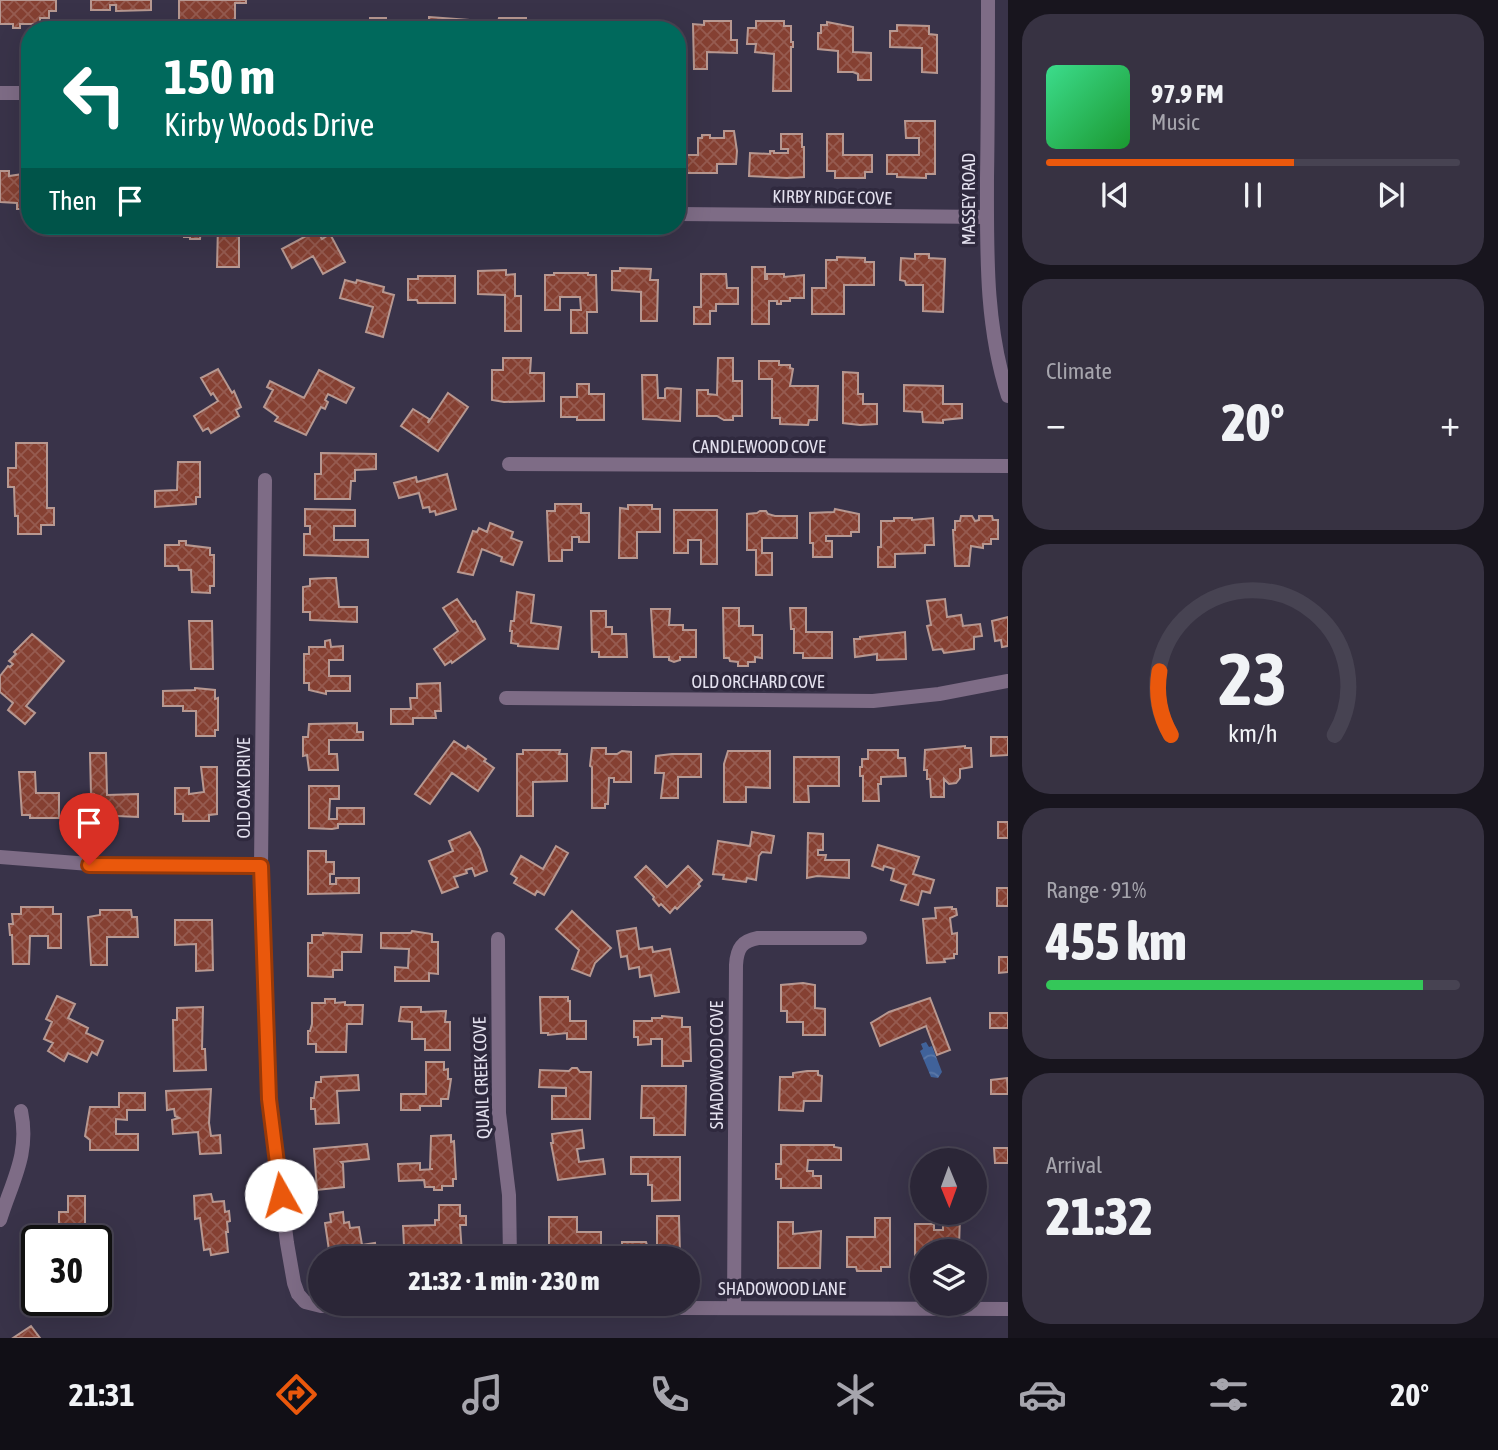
<!DOCTYPE html>
<html lang="en">
<head>
<meta charset="utf-8">
<style>
  :root { --surface:#2b2637; --page:#373242; --text:#f1f3f6; --muted:#a6a5ad; --line:#474352; --accent:#ea580c }
  body { margin:0; font-family:"Asap Condensed",sans-serif; background:var(--page); color:var(--text); height:100vh; display:flex; flex-direction:column; font-size:26px; white-space:nowrap }
  * { box-sizing:border-box; margin:0 }
  p { font-size:23px; color:var(--muted) }
  .icon { flex:none; width:38px; height:38px; fill:none; stroke:currentColor; stroke-width:2; stroke-linecap:round; stroke-linejoin:round }
  .map { position:relative; flex:1; overflow:hidden }
  .side { display:flex; flex-direction:column; gap:14px; padding:14px; background:#18151e; width:490px }
  .side>* { flex:none }
  .top-card { position:absolute; left:21px; top:21px; width:665px; height:214px; border-radius:28px; box-shadow:0 7px 28px #0002,0 0 0 2px var(--line); background:#00695c; color:#fff; overflow:hidden }
  .needle { width:46px; rotate:179deg }
  .fabs { position:absolute; left:910px; top:1148px; display:grid; gap:14px }
  .fabs a { display:grid; place-items:center; width:77px; height:77px; border-radius:50%; background:var(--surface); box-shadow:0 7px 28px #0002,0 0 0 2px var(--line); font-size:35px }
  .speed { position:absolute; left:21px; top:1225px; display:flex; gap:14px; font-size:35px; font-weight:700; text-align:center }
  .speed>* { display:grid; place-content:center; width:91px; height:91px; border-radius:50%; background:var(--surface); box-shadow:0 7px 28px #0002,0 0 0 2px var(--line); line-height:1 }
  .speed .limit { border:4px solid #111; border-radius:10px; background:#fff; color:#111 }
  .pin { position:absolute; display:grid; place-items:center; width:60px; height:60px; color:#fff; margin:-72px -30px; border-radius:50% 50% 50% 0; rotate:-45deg; box-shadow:0 0 7px #0007 }
  .pin .icon { rotate:45deg }
  .me { position:absolute; width:77px; margin:-38px; rotate:353deg; stroke-linejoin:round; filter:drop-shadow(0 0 5px #0008) }
  .turn { display:flex; align-items:center; gap:24px; height:147px; padding:0 28px; font-size:32px }
  .turn .icon { width:91px; height:91px; stroke-width:2.5 }
  .turn b { display:block; font-size:49px; line-height:60px }
  .then { display:flex; align-items:center; height:66px; padding:0 28px; background:#0003; gap:14px; font-size:26px }
  .big { font-size:52px; font-weight:800; line-height:1.1 }
  .side .card { flex:1; display:flex; flex-direction:column; justify-content:center; gap:10px; min-width:0; padding:0 24px; border-radius:28px; background:var(--page) }
  .side .dial { align-items:center; gap:0 }
  .dial svg { height:182px; overflow:visible; fill:none; stroke:var(--line); stroke-width:7; stroke-linecap:round; text-anchor:middle }
  .dial text { fill:var(--text); stroke:none }
  .song { display:flex; align-items:center; gap:21px }
  .cover { width:84px; height:84px; border-radius:10px; background:linear-gradient(135deg,hsl(150 70% 55%),hsl(130 70% 35%)) }
  .played { height:7px; border-radius:4px; background:linear-gradient(90deg,var(--accent) 60%,var(--line) 60%) }
  .keys { display:flex; justify-content:space-around; direction:ltr }
  .heat { display:flex; justify-content:space-between; align-items:center; font-size:38px; direction:ltr }
  .charge { height:10px; border-radius:5px; background:linear-gradient(90deg,#34c759 91%,var(--line) 0) }
  .trip { position:absolute; left:308px; top:1246px; width:392px; height:70px; border-radius:35px; background:var(--surface); box-shadow:0 7px 28px #0002,0 0 0 2px var(--line); font-weight:800; line-height:70px; text-align:center }
  .tabs { display:flex; height:112px; justify-content:space-around; align-items:center; background:#110f16; color:var(--muted) }
  .tabs .icon { width:49px; height:49px }
  .tabs .selected { color:var(--accent) }
  .tabs b { font-size:32px; color:var(--text) }
  main { display:flex; flex:1; min-height:0 }
  .map>svg:first-child { display:block }
  .water { fill:url(#water-waves) }
  .building { fill:url(#building-cross-hatch); stroke:#b79891; stroke-width:2 }
  .lines { fill:none; stroke-linecap:round; stroke-linejoin:round }
  .minor { stroke:#7e6c86; stroke-width:14 }
  .tertiary { stroke:#7e6c86; stroke-width:14 }
  .route-casing { stroke:#983908; stroke-width:18 }
  .route { stroke:#ea580c; stroke-width:12 }
  .labels { text-anchor:middle; dominant-baseline:central; stroke-width:7; stroke-linejoin:round; paint-order:stroke }
  .street-label { font-size:18px; fill:#e4e1ef; stroke:#2f293e }
</style>
</head>
<body>
<main>
<div class="map">
<svg width="1008" height="1338" viewBox="0 0 1008 1338">
  <defs>
    <pattern id="water-waves" width="16" height="10" patternUnits="userSpaceOnUse" patternTransform="scale(1.75)"><rect width="16" height="10" fill="#40629a"/><path d="M0 5q4-4 8 0t8 0" fill="none" stroke="#5b78a8"/></pattern>
    <pattern id="building-cross-hatch" width="8" height="8" patternUnits="userSpaceOnUse" patternTransform="scale(1.75)"><rect width="8" height="8" fill="#854032"/><path d="M0 0l8 8M0 8l8-8" fill="none" stroke="#965b50"/></pattern>
  </defs>
  <rect width="100%" height="100%" fill="#393349"/>
  <!-- water -->
  <path class="water" d="M926,1042L929,1047L932,1046L942,1072L938,1078L931,1077L920,1051L923,1049L921,1044Z"/>
  <!-- building -->
  <path class="building" d="M0,0H56V11H49V18H40V24H20V28H13V24H0Z
    M91,0H151V10L116,11V5H110V10H91Z
    M179,0H246V3H235V21H224V25H187V22H179Z
    M429,17L469,20V30H417V22H429Z
    M370,18H386V21H396V30H343V23H370Z
    M499,18H526V30H490V22H498Z
    M704,21H731V40H737V53L707,52V69H694L693,24L704,25Z
    M756,21H784V26H791V42H793V47H791V91H773L774,54L755,52L756,44H747L748,28H756Z
    M827,22L853,27V52L871,53V80H858V74L853,72H838V51L818,49V33H821V25H827Z
    M572,23V26H580V30H541V24Z
    M626,23H637V27L664,28V30H617V25Z
    M897,25L929,26V34L937,35V73L922,72V48L890,47V31H897Z
    M905,121H935V174H926V178L897,177V174H887V155H919V138H906Z
    M724,131H734L737,151L736,164H717V173H681V155H698V138H702V135H710V138H724Z
    M781,134H802V147H804V177L787,178L749,176L750,153L770,154V151H774V153H788V149H781Z
    M827,134H843V155H872V172H865V178H835V171H827Z
    M0,171H9V176L30,173V209H17V203L0,202Z
    M184,226H214V229H201L200,239H190V237H184Z
    M218,226H239V267H217Z
    M317,230L322,239L330,234L345,262L323,274L313,256L292,268L282,249Z
    M915,254H929V258L945,259L943,312L923,311V285H906L905,281L900,280L901,258L915,259Z
    M837,257L865,258V262H874V285H844V314H812V288H826V260H837Z
    M752,267H765V279H767V274H784V277L804,275V298H790V301H781V304H777V301H769V324H752Z
    M620,268L651,269L650,280H658L657,321H641V292L612,290V271H620Z
    M506,270V275L515,274V296H521V331H505V295L478,294V271Z
    M554,273H588V275H596L597,312H587V333H571V310H581L580,297H560V310H545V275H554Z
    M701,274H726L727,288H738V304H716V311H710V324H694V307H701Z
    M418,276H455V303H418L417,300H408V279H418Z
    M345,280L356,283L357,280L384,287L383,292L394,295L383,337L366,332L373,307L340,298Z
    M503,358H531L530,373H544V401L504,402L492,400V370H503Z
    M718,358H733V381H742V416H733V420H724L717,416H697V390H708V394L717,395Z
    M759,361H779V365H790V368L793,369L790,386H818L817,420H809L808,425L780,424V418H772V379H759Z
    M218,369L232,393L234,391L241,407L236,410L239,416L211,433L208,428L203,431L194,416L218,401L213,393L211,395L201,378Z
    M319,370L354,388L346,403L328,394L325,400L328,402L325,409L321,407L306,435L275,421L278,417L264,407L273,390L267,387L270,381L304,398Z
    M843,372L858,373V394H863V404H877V424L860,425L843,423Z
    M642,375H657L658,398H665V389L667,388L681,389L680,421L643,419Z
    M577,384H589V394H604V420H577V417H561V397H577Z
    M904,385L943,386V404H962V418L943,420V423L923,422L922,412L904,411Z
    M448,393L468,407L438,451L401,426L413,409L429,419L428,423Z
    M16,443H47V508H54V525H41V534H18V516H15L14,487H8V468H16Z
    M321,453L376,454V469L355,470V481H351L350,499H315V474H321Z
    M178,462H200V497H196V504L155,507V491L177,490Z
    M447,474L456,509L436,515L435,511L430,512L429,507L423,508L419,493L399,498L394,483L416,477L417,482Z
    M555,504H581V513H589V542H579V537H572V550H562V561H549L547,511H555Z
    M628,505H652V509H660V532H637V558H619L620,508L628,509Z
    M305,509L355,510V526H334V540H368V557L304,555V534H310V526H305Z
    M835,509L859,514V532H851V536H826V541H832V557H813V543H810V513L834,512Z
    M674,510H717V564H701V540H688V553H674Z
    M760,511H766L768,514L775,516H797V538H762V553H772V575H756V550H747V514L757,513Z
    M961,516H972L975,521L979,520V516H992L993,520H998V539H991V544H983V548L971,546L969,566H955L953,530H955V521H960Z
    M894,518H912V520L933,518L934,545H925V553L895,554V567H878V547H881V521H894Z
    M490,523L513,532L511,538L522,542L513,565L501,561L502,557L482,549L473,575L458,572L473,531L477,532L479,528L487,532Z
    M179,541H186V545L210,548V555H214V586H210V593L192,592L191,570H179L178,566H165V545H179Z
    M327,578H336L339,607H357V622L310,620V612H303V587L310,586V579Z
    M517,592L534,595L531,623L561,627L558,649L518,646V644L511,643L512,631H510L511,621H514Z
    M457,599L473,622L475,621L485,639L452,663L451,661L445,665L434,649L458,631L443,608Z
    M945,599L947,617L961,615L963,626L980,624L982,636L974,637V649L944,653L942,649L933,650L927,626L931,625L927,601Z
    M723,608H739V626H753V635H762V658L755,657V662H748V666H738V662L730,661L729,658H724Z
    M790,608H806V632H832V658H803V653H794V629H791Z
    M651,609H670L669,625H683V630H696V657H680V660L674,662L669,660V657H654Z
    M591,611H606V627H612V634H626L627,657H599V652H592Z
    M1008,617V646L1002,647L1001,640L995,641L992,621Z
    M189,621H212L213,669H191Z
    M905,632L906,659L877,660V654L855,657L854,639H860V637Z
    M32,634L64,661L26,706L35,713L25,724L8,710L13,703L0,692V676L8,666L10,667L13,664L9,661L16,654L14,652Z
    M330,640L331,647L343,646V660H329V676H350V691H326V694L309,690V683H304V654H309V647H325V641Z
    M440,683L441,711H435L436,718H413V724H391V709H411L410,698H417V684Z
    M195,688L215,690V699L218,698V730H215V736H196V711H183V706H163V691L195,690Z
    M357,723V732H363V740H329V754H337L338,770H309L307,755L303,756V737H308L309,724Z
    M991,737H1008V755L991,756Z
    M454,741L466,749L468,746L486,759L484,761L494,768L478,791L452,773L430,804L415,794Z
    M965,746V748H971L972,767L960,769V778L956,783L949,784L944,779V797H931L930,779H927V770H924L925,750Z
    M592,748H606V754H617L622,751L631,752V782H614V778H609L608,804H605V808H592V767L590,766Z
    M523,750H560L559,754H567V781L533,782V816H517V754H523Z
    M868,750H898V758H905L906,776L881,777V784H878L879,801H863V776H860V767H862V759H868Z
    M728,751H770V788L746,787V802H724V764Z
    M90,753H106L107,795L138,794V817L95,815L94,794H91Z
    M672,754H701V777H678V798H661L664,773H655L656,756Z
    M794,757H839V786H808L809,802H794Z
    M201,767H217V814L209,815V821H183V814H175V788H189V794L204,792Z
    M19,772H35L36,793H59V818H30V815H22Z
    M309,786H339V799H330L329,819H337V808H364V824H338V828L332,829L309,828Z
    M998,822H1008V838H998Z
    M470,832L480,849L487,871L475,876L472,868L466,870L467,873L454,877L458,887L442,893L429,861L453,851L449,841Z
    M752,832L774,836L771,853L762,852L759,856L756,880L747,878L746,882L723,879L724,875L713,874L718,841L750,846Z
    M808,833L823,834V850H818V855H826L825,860H849V878L817,876L807,878Z
    M878,845L919,857L913,874L934,880L930,893L922,891L918,905L901,900L906,885L891,880L894,869L884,866L883,870L872,866Z
    M556,846L568,853L544,895L537,891L535,895L514,883L517,878L511,874L521,856L543,869Z
    M308,851H326V862H334V874H330V884H336V878H359V893L308,894Z
    M646,866L667,887L688,866L702,880L698,884L700,886L677,909L675,907L670,913L661,904L659,906L653,899L654,897L635,877Z
    M997,888H1008V906H997Z
    M21,907H53V914H61V948H48V936H30L29,964H13L12,935H10L9,924H13L12,914H21Z
    M952,907V909H956L957,915L950,918L952,934L957,933V954H954V958L944,959L945,962L927,963L923,919L936,918L935,908Z
    M100,910H131L132,917H137L138,937H107V965H91L88,917L100,915Z
    M572,911L611,948L595,963L590,976L572,969L579,950L556,929Z
    M175,920H212L213,970L196,971V944L175,945Z
    M636,928L639,949L652,947L653,952L670,949L679,992L655,996L651,975L640,977L639,967L629,969L627,956L621,957L617,931Z
    M412,931L432,934V942H438V974L429,973V981H395V967L408,968L409,949L381,948V933H411Z
    M323,933L362,935L361,952H342V970H333V977L308,976V943H312V935H323Z
    M999,957H1008V972L999,973Z
    M803,983L815,985V1008L825,1009V1035H803V1022H787V1011H781V985Z
    M57,996L75,1004L68,1018L88,1028L86,1033L103,1041L97,1055L92,1052L87,1062L68,1053L64,1061L48,1051L53,1043L44,1039L52,1022L46,1019Z
    M540,997H568V1001H570V1021H586V1039H567V1033L548,1035V1033H541Z
    M930,998L950,1050L937,1055L926,1026L880,1046L871,1023L889,1012Z
    M325,999H335V1003L345,1002V1005H363L362,1024H347L346,1052H316V1044H308V1031H310L312,1024V1003H325Z
    M203,1007L202,1049H205L206,1070L174,1071L173,1020H177V1008Z
    M401,1007H421V1012L446,1011L445,1022H450V1050H425V1039H412V1022L399,1021Z
    M990,1013H1008V1028H990Z
    M662,1016L682,1018V1027H690L691,1061H683V1066H662V1039H651V1044L638,1045V1037H634V1021H652V1018H662Z
    M426,1062H444V1070L448,1069V1079H451L448,1099H441V1106H420V1110H401V1094H426Z
    M572,1068H577L580,1072H591L590,1119H552V1096H566V1088L539,1087L540,1070L569,1071Z
    M807,1071H818V1075L822,1076L821,1101H804L803,1111L779,1110L780,1077H793V1073Z
    M358,1075L359,1090L337,1091L339,1123L316,1124L315,1109H311V1098H314L316,1082H321V1077Z
    M1007,1078L1008,1094H991V1080Z
    M642,1086H686L685,1135H654V1118H641Z
    M211,1089L209,1123L211,1136L220,1135L221,1153L200,1154L198,1132L173,1134L172,1120L179,1118L175,1116L174,1109L167,1110L166,1091Z
    M119,1093H145V1110H127V1120L116,1119V1134H138V1150H90V1140L85,1136L90,1107H119Z
    M582,1130L584,1148L577,1149L579,1162L603,1159L605,1174L558,1180L551,1143H553L552,1134Z
    M451,1135V1142L454,1141L456,1179H453V1186H442V1190H434V1187H425L424,1180L399,1181L398,1164L420,1163V1170L433,1169H430L431,1136Z
    M367,1144L369,1159L341,1162L343,1164L344,1187L317,1190L314,1149Z
    M781,1145H834V1147L841,1148V1160H808L807,1171H813V1176H821V1188H781V1179H776V1164H781Z
    M994,1148H1008V1163H995Z
    M631,1157H680V1200L652,1201V1185H648V1174H631Z
    M211,1194L213,1202L224,1201L225,1212L229,1211L230,1221L227,1222L228,1232H226L228,1252L211,1255L210,1249L204,1250L200,1218L195,1219L194,1196Z
    M68,1196H85V1228H89V1240L92,1241H52V1228H59V1212H68Z
    M439,1205H460V1216H466V1225H460L462,1253H446V1248H439V1251L424,1249V1255H407V1248L404,1246L403,1226L435,1225V1220H439Z
    M343,1212L344,1223L349,1222L350,1228L359,1227L362,1245L375,1243L377,1258L330,1257L325,1223L331,1222L330,1214Z
    M943,1215H960L959,1247L961,1251H922V1265H915V1224H934V1230H943Z
    M657,1216H679L680,1255H669V1258H622V1242H646L647,1245H657Z
    M549,1217H577V1232H601V1246H606V1258H557V1255H549Z
    M875,1218H890V1267H881V1271H857L856,1267H847V1237H875Z
    M778,1222H793V1234L821,1231L820,1268H778Z
    M31,1326L40,1338H13Z"/>
  <g class="lines">
    <!-- minor -->
    <path class="minor" d="M0,93H30
      M677,214L987,217
      M509,464L1008,466
      M265,480L261,866L269,1099L287,1243L294,1283L298,1294L305,1302L321,1306L375,1307L1008,1309
      M506,698L873,701L939,694L1008,681
      M0,857L115,866H261
      M498,939L499,1113L509,1195L510,1258
      M0,1220C12,1181 30,1154 21,1111
      M734,1307L736,965C737,948 742,941 758,938H860"/>
    <!-- tertiary -->
    <path class="tertiary" d="M988,0C988,59 988,118 987,178C987,251 985,325 1008,396"/>
  </g>
  <g class="lines">
    <!-- route casing -->
    <g class="route-casing">
      <path id="route" d="M89,865L261,866L269,1099L281,1195"/>
    </g>
    <!-- route -->
    <use href="#route" class="route"/>
  </g>
  <g class="labels">
    <!-- street labels -->
    <g class="street-label">
      <text transform="translate(832 197) rotate(1)">KIRBY RIDGE COVE</text>
      <text transform="translate(968 199) rotate(-90)">MASSEY ROAD</text>
      <text x="759" y="446">CANDLEWOOD COVE</text>
      <text x="758" y="681">OLD ORCHARD COVE</text>
      <text transform="translate(243 788) rotate(-90)">OLD OAK DRIVE</text>
      <text transform="translate(716 1065) rotate(-90)">SHADOWOOD COVE</text>
      <text transform="translate(481 1078) rotate(-92)">QUAIL CREEK COVE</text>
      <text x="782" y="1288">SHADOWOOD LANE</text>
    </g>
  </g>
</svg>
<div class="fabs">
<a><svg class="needle" viewBox="-14 -14 28 28"><path d="M0-13l5 13h-10z" fill="#e53935"/><path d="M0 13l5-13h-10z" fill="#a6a5ad"/></svg></a>
<a><svg class="icon" aria-label="layers" viewBox="0 0 24 24"><path d="M12 4l9 5-9 5-9-5zM3 14l9 5 9-5"/></svg></a>
</div>
<div class="speed"><div class="limit">30</div></div>
<div class="pin" style="left:89px;top:865px;background:#d93025"><svg class="icon" aria-label="arrive" viewBox="0 0 24 24"><path d="M6 21V4h12l-3 4 3 4H6"/></svg></div>
<svg class="me" style="left:281px;top:1195px" viewBox="-20 -20 40 40"><circle r="19" fill="#fff"/><path d="M0-13L10 11 0 6-10 11z" fill="#ea580c"/></svg>
<div class="trip">21:32 · 1 min · 230 m</div>
<div class="top-card">
<div class="turn"><svg class="icon" aria-label="left" viewBox="0 0 24 24"><path d="M17 20v-9H6M10 6l-5 5 5 5"/></svg><div><b>150 m</b>Kirby Woods Drive</div></div>
<div class="then">Then<svg class="icon" aria-label="arrive" viewBox="0 0 24 24"><path d="M6 21V4h12l-3 4 3 4H6"/></svg></div>
</div>
</div>
<section class="side">
<div class="card">
<div class="song"><i class="cover"></i><div><b>97.9 FM</b><p>Music</p></div></div>
<div class="played"></div>
<div class="keys"><svg class="icon" aria-label="previous" viewBox="0 0 24 24"><path d="M18 5L8 12l10 7zM5 5v14"/></svg><svg class="icon" aria-label="pause" viewBox="0 0 24 24"><path d="M8 5v14M16 5v14"/></svg><svg class="icon" aria-label="next" viewBox="0 0 24 24"><path d="M6 5l10 7-10 7zM19 5v14"/></svg></div>
</div>
<div class="card"><p>Climate</p>
<div class="heat"><a>−</a><b class="big">20°</b><a>+</a></div>
</div>
<div class="card dial"><svg viewBox="0 0 100 80">
<path d="M14 69A42 42 0 1 1 86 69"/>
<path d="M14 69A42 42 0 0 1 9 41" stroke="#ea580c"/>
<text x="50" y="56" font-size="32" font-weight="700">23</text>
<text x="50" y="72" font-size="11">km/h</text>
</svg></div>
<div class="card"><p>Range · 91%</p><b class="big">455 km</b><div class="charge"></div></div>
<div class="card"><p>Arrival</p><b class="big">21:32</b></div>
</section>
</main>
<nav class="tabs">
<b>21:31</b>
<svg class="icon selected" aria-label="directions" viewBox="0 0 24 24"><path d="M12 3l9 9-9 9-9-9zM9 14v-3h6M13 9l2 2-2 2"/></svg>
<svg class="icon" aria-label="music" viewBox="0 0 24 24"><path d="M9 18V5l10-2v13"/><circle cx="6" cy="18" r="3"/><circle cx="16" cy="16" r="3"/></svg>
<svg class="icon" aria-label="phone" viewBox="0 0 24 24"><path d="M5 4h4l2 5-3 2q2 4 5 5l2-3 5 2v4C11 20 4 13 5 4z"/></svg>
<svg class="icon" aria-label="climate" viewBox="0 0 24 24"><path d="M12 3v18M4 7l16 10M4 17L20 7"/></svg>
<svg class="icon" aria-label="car" viewBox="0 0 24 24"><path d="M5 17H2v-5l4-1 3-4h7l3 4 3 1v5h-3M9 17h6M6 11h13"/><circle cx="7" cy="17" r="2"/><circle cx="17" cy="17" r="2"/></svg>
<svg class="icon" aria-label="filters" viewBox="0 0 24 24"><path d="M4 7h16M4 17h16"/><circle cx="9" cy="7" r="2"/><circle cx="15" cy="17" r="2"/></svg>
<b>20°</b>
</nav>
</body>
</html>
